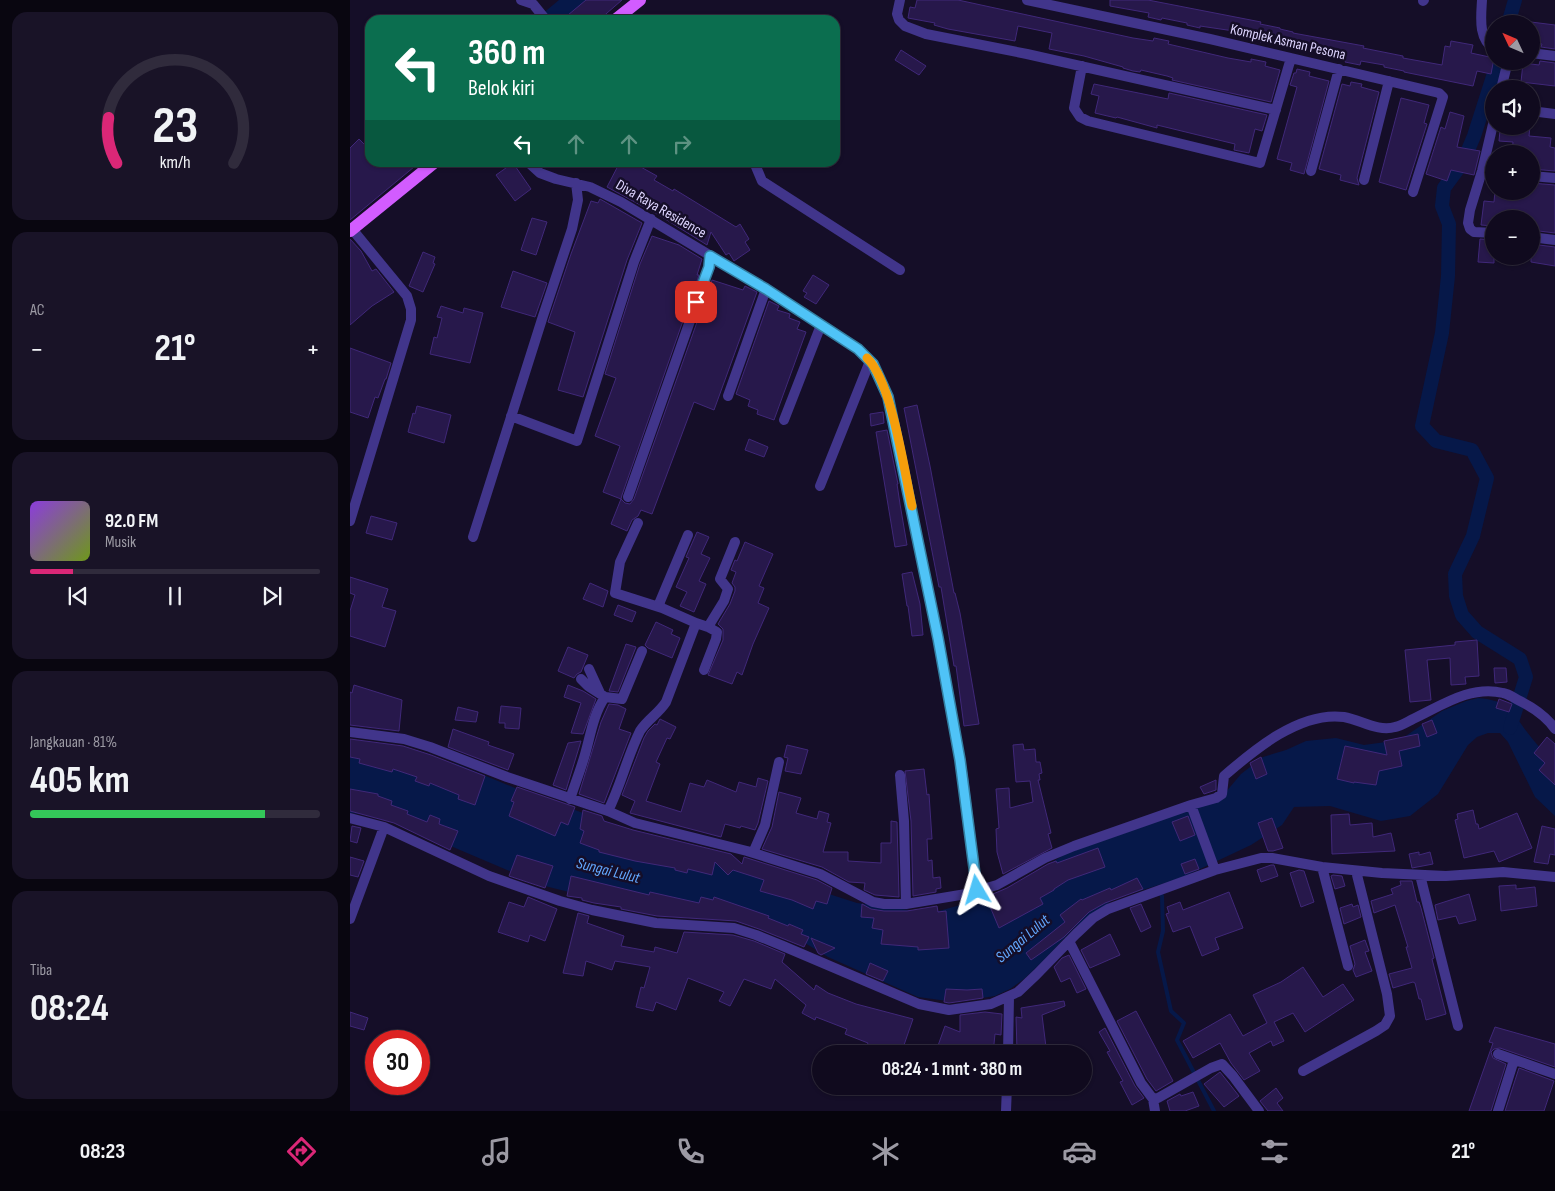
<!DOCTYPE html>
<html lang="id">
<head>
<meta charset="utf-8">
<style>
  :root { --surface:#100a1e; --page:#191327; --text:#f1f3f6; --muted:#9c9aa4; --line:#302b3c; --accent:#db2777 }
  body { margin:0; font-family:"Sofia Sans Condensed",sans-serif; background:var(--page); color:var(--text); height:100vh; display:flex; flex-direction:column; font-size:19px; white-space:nowrap }
  * { box-sizing:border-box; margin:0 }
  p { font-size:16px; color:var(--muted) }
  .icon { flex:none; width:28px; height:28px; fill:none; stroke:currentColor; stroke-width:2; stroke-linecap:round; stroke-linejoin:round }
  .map { position:relative; flex:1; overflow:hidden }
  .side { display:flex; flex-direction:column; gap:12px; padding:12px; background:#090610; width:350px }
  .side>* { flex:none }
  .guide { position:absolute; left:15px; top:15px; width:475px; height:152px; border-radius:15px; box-shadow:0 1px 4px #0004,0 0 0 1px var(--line); background:#0b6e4f; color:#fff; overflow:hidden }
  .needle { width:32px; rotate:314deg }
  .buttons { position:absolute; left:1135px; top:15px; display:grid; gap:10px }
  .buttons a { display:grid; place-items:center; width:55px; height:55px; border-radius:50%; background:var(--surface); box-shadow:0 1px 4px #0004,0 0 0 1px var(--line); font-size:25px }
  .speed { position:absolute; left:15px; top:1030px; display:flex; gap:10px; font-size:25px; font-weight:700; text-align:center }
  .speed>* { display:grid; place-content:center; width:65px; height:65px; border-radius:50%; background:var(--surface); box-shadow:0 1px 4px #0004,0 0 0 1px var(--line); line-height:1 }
  .speed .limit { border:8px solid #d22; background:#fff; color:#111 }
  .pin { position:absolute; display:grid; place-items:center; width:42px; height:42px; color:#fff; margin:-21px; border-radius:10px; box-shadow:0 2px 8px #0006 }
  .me { position:absolute; width:55px; margin:-28px; rotate:353deg; stroke-linejoin:round; filter:drop-shadow(0 0 4px #0008) }
  .turn { display:flex; align-items:center; gap:18px; height:105px; padding:0 20px; font-size:22px }
  .turn .icon { width:65px; height:65px; stroke-width:2.5 }
  .turn b { display:block; font-size:35px; line-height:42px }
  .lanes { display:flex; align-items:center; height:48px; padding:0 20px; background:#0003; justify-content:center; gap:25px; direction:ltr }
  .lanes .off { opacity:.35 }
  .big { font-size:38px; font-weight:700; line-height:1.1 }
  .side .card { flex:1; display:flex; flex-direction:column; justify-content:center; gap:8px; min-width:0; padding:0 18px; border-radius:15px; background:var(--page) }
  .side .dial { align-items:center; gap:0 }
  .dial svg { height:130px; overflow:visible; fill:none; stroke:var(--line); stroke-width:7; stroke-linecap:round; text-anchor:middle }
  .dial text { fill:var(--text); stroke:none }
  .song { display:flex; align-items:center; gap:15px }
  .cover { width:60px; height:60px; border-radius:8px; background:linear-gradient(135deg,hsl(270 70% 55%),hsl(80 70% 35%)) }
  .played { height:5px; border-radius:2px; background:linear-gradient(90deg,var(--accent) 15%,var(--line) 15%) }
  .keys { display:flex; justify-content:space-around; direction:ltr }
  .heat { display:flex; justify-content:space-between; align-items:center; font-size:28px; direction:ltr }
  .charge { height:8px; border-radius:4px; background:linear-gradient(90deg,#34c759 81%,var(--line) 0) }
  .trip { position:absolute; left:462px; top:1045px; width:280px; height:50px; border-radius:25px; background:var(--surface); box-shadow:0 1px 4px #0004,0 0 0 1px var(--line); font-weight:700; line-height:50px; text-align:center }
  .menu { display:flex; height:80px; justify-content:space-around; align-items:center; background:#06040c; color:var(--muted) }
  .menu .icon { width:35px; height:35px }
  .menu .current { color:var(--accent) }
  .menu b { font-size:22px; color:var(--text) }
  main { display:flex; flex:1; min-height:0 }
  .map>svg:first-child { display:block }
  .water { fill:#061849 }
  .lines { fill:none; stroke-linecap:round; stroke-linejoin:round }
  .stream { stroke:#061849; stroke-width:4 }
  .canal { stroke:#061849; stroke-width:14 }
  .building { fill:#27184b; stroke:#402879 }
  .minor { stroke:#41358b; stroke-width:10 }
  .primary { stroke:#d25cff; stroke-width:12 }
  .route-casing { stroke:#337fa1; stroke-width:12 }
  .route { stroke:#4fc3f7; stroke-width:9 }
  .slow { stroke:#f59e0b; stroke-width:9 }
  .labels { text-anchor:middle; dominant-baseline:central; stroke-width:5; stroke-linejoin:round; paint-order:stroke }
  .street-label { font-size:15px; fill:#ded5ff; stroke:#150e28 }
  .water-label { font-size:16px; font-style:italic; fill:#63a8ff; stroke:#150e28 }
</style>
</head>
<body>
<main>
<section class="side">
<div class="card dial"><svg viewBox="0 0 100 80">
<path d="M14 69A42 42 0 1 1 86 69"/>
<path d="M14 69A42 42 0 0 1 9 41" stroke="#db2777"/>
<text x="50" y="56" font-size="32" font-weight="700">23</text>
<text x="50" y="72" font-size="11">km/h</text>
</svg></div>
<div class="card"><p>AC</p>
<div class="heat"><a>−</a><b class="big">21°</b><a>+</a></div>
</div>
<div class="card">
<div class="song"><i class="cover"></i><div><b>92.0 FM</b><p>Musik</p></div></div>
<div class="played"></div>
<div class="keys"><svg class="icon" aria-label="previous" viewBox="0 0 24 24"><path d="M18 5L8 12l10 7zM5 5v14"/></svg><svg class="icon" aria-label="pause" viewBox="0 0 24 24"><path d="M8 5v14M16 5v14"/></svg><svg class="icon" aria-label="next" viewBox="0 0 24 24"><path d="M6 5l10 7-10 7zM19 5v14"/></svg></div>
</div>
<div class="card"><p>Jangkauan · 81%</p><b class="big">405 km</b><div class="charge"></div></div>
<div class="card"><p>Tiba</p><b class="big">08:24</b></div>
</section>
<div class="map">
<svg width="1205" height="1111" viewBox="0 0 1205 1111">
  <rect width="100%" height="100%" fill="#150e28"/>
  <!-- water -->
  <path class="water" d="M209,0H265L240,20H185Z
    M1128,698C1159,701 1160,709 1177,732C1185,743 1196,754 1205,765V816L1185,797L1158,742L1150,733H1138L1127,737L1118,745L1088,794L1060,816L1031,821L980,806L944,807L932,825L901,845L831,878L764,899L724,928L691,963L674,979L660,989L645,996L605,1002L568,997L478,957L437,932L411,921L263,903L195,886L30,816L0,813V739L46,749L107,764L165,788L274,828L507,903L582,913L656,892L715,854L870,799L891,774L913,757L936,750L956,741L986,738L1014,745L1050,740L1092,711L1116,701Z"/>
  <g class="lines">
    <!-- stream -->
    <path class="stream" d="M810,892L812,896L813,931L808,952L821,1011L834,1023L827,1040L864,1111"/>
    <!-- canal -->
    <path class="canal" d="M1158,24L1165,0
      M1148,61L1124,136L1113,162L1094,188L1092,206L1099,224L1098,276L1092,333L1072,426L1086,441L1122,450L1137,478L1123,536L1105,574L1106,596L1112,615L1127,632L1170,659L1176,677L1160,728"/>
  </g>
  <!-- building -->
  <path class="building" d="M236,0H272L249,20H212Z
    M567,0H608L783,38L803,41L804,38L819,41L818,44L878,58L901,62V59L916,62L915,66L930,70L921,102L822,80L823,78L817,76L791,70L790,72L783,71L773,68V67L734,56L699,49L702,33L668,26L665,41L598,29L584,25L585,23L558,18L560,7L565,8Z
    M760,0H798L875,15L911,22L910,24L930,28V29L943,32V33L1014,46L1013,48L1053,56V58L1092,65L1095,46L1100,47L1101,41L1123,45L1121,53L1144,58L1141,74L1127,71L1123,86L1054,72V71L1034,67V65L1011,61L1010,65L995,62L996,56L977,52L927,43V44L910,42L911,35L850,26V28L837,25V23L812,18L811,20L798,17L799,13L760,6Z
    M1181,22L1205,25V49L1191,47L1192,44L1181,43Z
    M551,50L576,66L569,75L545,60Z
    M1190,61L1205,63V86L1171,82L1173,63L1189,65Z
    M947,69L960,72L959,76L979,81L954,174L940,170L942,163L927,159L947,87L940,85L944,73H946Z
    M1001,82L1012,84L1011,87L1029,92L1007,178L1009,185L990,180L991,175L969,169L992,84L1000,86Z
    M744,84L818,99L819,93L917,115L912,131L905,129L899,153L884,150L885,144L807,125V128L767,117L766,118L745,113L749,96L741,94Z
    M1051,98L1079,105L1074,123L1077,124L1056,190L1029,182Z
    M1100,112L1114,116L1107,147L1130,151L1124,175L1101,170L1097,181L1076,174L1091,127L1095,129Z
    M1163,126H1180L1179,136L1201,138L1200,147L1205,148V171L1181,169V154H1162L1163,142L1149,141L1150,130L1162,131Z
    M9,139L20,150V162H70L0,220V148Z
    M270,162H279L288,167L289,166L307,176L304,180L323,191L324,189L386,227L390,224L399,239L395,242L400,250L384,261L379,253L376,255L361,232L357,245L307,214L257,187Z
    M163,163L181,189L165,201L146,175Z
    M1181,183L1205,185V233L1181,230V219H1144V226L1131,225L1134,201L1144,202L1145,191H1181Z
    M250,199L292,223L277,260L233,397L208,390L225,332L198,322L221,254L241,201L248,203Z
    M182,218L197,222L186,255L171,250Z
    M302,236L329,245L352,259L347,275H349L272,495L271,499L275,503L280,504L284,499L362,280L393,290L395,286L407,292L364,410L344,402L302,514L291,510L288,516L282,520L277,531L261,524L271,499L253,492L270,446L245,436L266,378L255,374L290,264Z
    M0,239L11,251L22,271L26,269L44,292L22,306L0,325Z
    M1130,239L1144,240V263L1128,262Z
    M1181,244L1205,247V266L1181,262Z
    M73,252L85,257L83,263L85,264L73,292L59,286Z
    M163,271L197,283L185,317L151,307Z
    M463,275L479,285L466,304L454,297L457,293L453,291Z
    M419,301L429,306L427,310L440,314L439,318L450,322L447,329L456,332L424,420L407,414L408,410L398,406L400,400L386,394Z
    M91,306L113,313L114,308L133,313L120,363L80,354L84,337L87,338L92,318L87,317Z
    M0,348L41,363L36,379H35L28,398L25,397L18,418L0,412Z
    M567,405L580,466L604,593H605L610,613L629,724L614,726L606,666H604L591,587H589L554,408Z
    M67,406L101,415L94,443L58,432L63,413L65,414Z
    M533,412L534,423L521,426L520,414Z
    M537,430L548,484H547L550,504L557,545L545,547L526,432Z
    M399,439L418,447L414,457L395,450Z
    M21,516L47,523L42,540L16,533Z
    M347,532L359,537L351,554L360,558L349,581L356,584L344,612L330,606L337,592L326,587L339,558L336,557Z
    M395,542L423,554L409,586L414,588L408,603L419,608L403,644L392,675L387,672L382,684L358,675L373,640V629L368,624L380,604L385,591V587L382,583L386,572L381,570L385,560L387,561Z
    M562,572L570,604L573,635L562,636L558,606H557L552,574Z
    M0,577L38,589L32,607L46,611L35,647L0,636V611L5,595L0,593Z
    M240,583L258,591L253,607L233,599Z
    M268,605L286,612L282,622L264,615Z
    M306,622L323,630L321,634L330,638L322,658L298,648L295,645Z
    M1127,640L1129,676L1115,677L1116,684L1101,685L1100,658L1077,660L1081,700L1060,702L1055,650L1105,645V642Z
    M276,644L286,647L268,692L259,691Z
    M218,647L238,655L231,672L227,674L224,678L208,671Z
    M1144,668H1156L1157,682L1145,683Z
    M4,685L52,700L49,731L0,725V692L2,693Z
    M218,685L233,691L246,699L233,734L221,733L231,703L214,697Z
    M1149,699L1162,704L1159,712L1146,708Z
    M259,704L268,705L276,709L269,729L281,733L254,803L229,794L251,722Z
    M151,706L171,708L169,729L155,728V723H149Z
    M108,707L128,712L126,722L105,720Z
    M310,719L326,727L320,739L317,738L306,762L310,764L296,801L331,812L340,783L354,787L357,780L386,792L389,782L406,787L408,778L418,781L408,823L405,830L391,826L390,828L375,824L371,837L280,813L285,801L272,795L294,738L298,731L305,724L307,725Z
    M1082,720L1087,733L1077,737L1072,724Z
    M103,729L139,742L138,745L164,754L158,770L98,747Z
    M1068,734L1070,746L1049,751L1052,766L1029,771L1026,785L1004,782V783L987,779L995,746L1037,755L1034,741Z
    M1197,737L1205,744V785L1189,770L1195,763L1184,753Z
    M0,739L53,746L81,755L135,776L125,805L108,799L109,795L80,783L79,786L65,781L67,777L43,769L42,772L9,763L10,759L0,757Z
    M231,741L216,790L203,785L218,743Z
    M673,744L674,750L685,749L686,762H690L692,773L689,774L690,780H688L701,833L698,834L702,848L653,874L647,852L646,829L649,828L646,789L659,788L660,808L683,802L680,781L666,782L663,745Z
    M437,745L458,750L451,774L435,771L438,758L434,757Z
    M911,757L917,774L906,779L900,763Z
    M574,769L577,795L579,794L582,839H577L578,861L582,860L583,878L590,877L591,888L586,889V892L563,896L561,821L555,771Z
    M866,780V790L854,794L850,787Z
    M167,787L225,807L218,825L211,822L205,836L159,816L164,802L161,801Z
    M0,789L28,794V796L42,801L41,805L58,811L57,814L77,822L80,815L90,819L89,824L108,831L100,850L44,823L0,811Z
    M429,792L451,798L446,813L467,819L469,811L479,814L477,822L481,823L473,852H498V861L531,863V843H541V821L547,822L549,897L525,895L514,890L515,883L499,882L472,867L412,849L422,827Z
    M233,810L252,816L254,821L283,830L381,854L392,864L394,857L467,880L482,888L477,904L466,901L463,909L442,900L410,891L414,880L383,870L378,875L365,862L362,875L338,869L337,873L325,870V868L285,861L249,852V850L230,843L234,831L230,829Z
    M1123,810L1126,824H1128L1129,829L1167,813L1182,848L1149,862L1144,851L1114,858L1105,820L1108,819L1107,814Z
    M999,814L1000,825L1022,823L1023,837L1041,833L1045,851L982,854L981,815Z
    M838,816L845,835L830,841L822,822Z
    M922,818L933,848L923,851H918L908,823Z
    M2,826L11,828L7,843L0,841Z
    M1192,826L1205,829V855L1200,854L1198,864L1184,862Z
    M748,848L755,867L718,880L704,889V890L690,898L693,904L649,928L636,897L657,888L698,864L706,861L707,863Z
    M1069,852V855L1080,852L1083,864L1062,868L1059,854Z
    M167,855L203,866L195,888L159,876Z
    M0,857L14,861L8,877L0,875Z
    M845,859L849,869L835,874L831,864Z
    M921,865H924L928,876L911,882L907,870Z
    M949,870L954,871L964,902L951,907L940,873Z
    M983,875L992,876L995,886L985,889L981,876Z
    M221,876L299,895L300,892L349,903L351,897L363,900L364,897L419,916L418,918L438,926L439,924L453,930L451,934L459,937L454,947L409,929L386,921L307,916L271,909V907L244,903L232,900V898L217,896Z
    M787,878L793,889L755,903L739,912L714,937L681,960L676,953L715,922L710,915L731,899L732,900L760,888L761,890Z
    M1050,881H1062L1067,902H1069L1071,908L1084,958L1082,959L1096,1014L1076,1020L1071,999H1069L1065,983L1063,982L1043,988L1039,974L1062,968L1056,947H1058L1045,905L1024,913L1021,901L1043,894L1041,889L1051,885Z
    M1166,885V889L1185,887L1187,906L1151,911L1149,886Z
    M879,892L893,928L865,938L869,949L852,956L840,926L823,932L816,914L819,913L817,907L830,902L833,910Z
    M1119,894L1126,920L1109,924L1106,916L1088,920L1085,905Z
    M178,897L207,909L195,941L180,935L178,942L148,932L159,902L174,907Z
    M512,904L521,909L534,911H557L587,906L588,912L596,911L599,948L568,950V947L531,944L533,930L522,928L524,918L511,917Z
    M791,904L801,927L791,932L780,908Z
    M1002,904L1003,907L1008,905L1011,917L994,924L990,908Z
    M228,913L239,916L237,923L274,936L271,946L304,952L305,947L327,953L334,932L383,935L404,941L435,954L432,962L464,990L466,985L478,993L506,1004L563,1019L554,1045L575,1052V1054H540L517,1045L518,1043L495,1034L497,1029L466,1017L465,1020L452,1013L456,1005L425,979L421,989L394,979L380,1006L369,1001L374,992L338,978L326,1010L306,1002L303,1011L286,1007L291,987L294,988L300,967L265,961L262,970L236,961L233,976L213,973Z
    M760,934L770,955L740,968L731,950Z
    M461,938L485,948L471,955L468,953Z
    M1015,940L1019,951L1015,952L1022,971L1006,977L1003,970L1005,964L1000,946Z
    M719,955L736,989L727,993L720,978L711,982L704,967L712,958Z
    M520,963L538,971L533,981L516,974Z
    M953,967L973,997L993,984L1004,1000L955,1032L943,1013L924,1022L934,1041L923,1046L921,1041L899,1053L910,1071L894,1080L881,1063L870,1043L843,1058L833,1041L880,1014L893,1036L917,1023L903,995L931,982Z
    M596,989L617,990L632,989L633,998L599,1003L594,1002Z
    M714,1001L715,1006L692,1015L696,1047L667,1050L666,1017L672,1018L671,1008Z
    M786,1011L823,1081L806,1091L797,1079L767,1021Z
    M0,1012L18,1018L14,1030L0,1026Z
    M635,1012L652,1014L651,1035L645,1034L643,1054H585L595,1026L610,1032V1015Z
    M1145,1027L1205,1044V1067L1150,1048L1144,1049L1141,1052L1143,1058L1156,1064L1141,1111H1119L1143,1043L1139,1042Z
    M755,1028L785,1086L794,1098L782,1105L770,1082L773,1081L757,1052L760,1051L749,1032Z
    M1169,1068L1204,1081L1194,1111H1155Z
    M870,1072L889,1096L874,1107L854,1084Z
    M926,1088L933,1098L927,1103L933,1111H918L910,1101Z
    M843,1092L849,1106L835,1111H820L817,1101L830,1094L831,1096Z"/>
  <g class="lines">
    <!-- minor -->
    <path class="minor" d="M171,0L183,4L196,20
      M550,0L547,14L549,20L555,26L576,34L677,54L926,110
      M677,0L860,39L1089,93L1093,97L1063,192
      M1132,0C1131,18 1128,38 1144,49
      M1073,1L1074,0
      M1181,53L1205,56
      M732,66L724,108L730,117L738,121L910,163L941,58
      M1151,89L1158,61
      M1181,111L1205,114
      M1144,120L1132,171L1120,210L1118,223L1120,229L1124,232L1144,233
      M178,162L190,173L206,179L240,187L271,202L416,289L508,349L523,364L538,397L588,638L613,777L627,890
      M404,162L412,181L550,270
      M961,171L989,69
      M1132,171L1144,172
      M1181,176L1205,178
      M1014,180L1039,81
      M1181,237L1205,240
      M378,396L416,289
      M161,416L227,441L284,262L301,219
      M434,420L471,325
      M470,486L520,361
      M278,497L359,267L360,256
      M0,521L61,320V309L57,296L2,229
      M288,523L270,562L265,593L312,608
      M123,537L193,316L222,229L228,200L226,183
      M346,623L358,627L374,601L378,589L370,579L385,542
      M239,669L250,693
      M354,670L366,639L367,632L358,627
      M231,679L238,686L255,697
      M0,732L54,739L80,747L157,777L258,811L285,823L397,851L470,874L523,902L534,904H556L616,894L647,885L695,858L724,846L841,805L866,798L872,794L874,776C904,750 950,711 994,717C1011,720 1028,732 1045,727C1051,726 1057,722 1063,719C1091,706 1120,685 1153,693C1159,694 1164,698 1170,701C1184,708 1196,716 1205,729
      M550,775L554,821L556,904
      M220,799C224,787 229,774 233,761C240,740 242,716 255,697L272,699L292,651
      M841,805L865,870
      M258,811C271,785 277,757 290,731C297,720 309,713 316,702L346,623L312,608L309,604L338,535
      M0,818L34,827L139,876L210,901L242,910L306,923L384,928L406,935L433,946L569,1004L599,1010L641,1004L668,992L687,974L726,934L743,918L758,909L865,870L911,858H922L972,867L1032,873L1096,876L1153,872L1205,877
      M403,853L415,825L429,762
      M972,867L998,966
      M1070,875L1108,1026
      M0,919L34,827
      M719,941L791,1083L803,1099L808,1098L861,1068L872,1064L883,1076L909,1111
      M658,1054L659,997
      M1148,1054L1205,1074
      M953,1071L1026,1031L1035,1025L1040,1016L1037,994L1006,871
      M803,1099L805,1111
      M656,1111L657,1086
      M1148,1111L1164,1060"/>
    <!-- primary -->
    <path class="primary" d="M265,20L290,0
      M0,231L85,162"/>
  </g>
  <g class="lines">
    <!-- route casing -->
    <g class="route-casing">
      <path id="route" d="M346,302L359,267L360,256L416,289L508,349L523,364L538,397L588,638L610,760L627,890"/>
    </g>
    <!-- route -->
    <use href="#route" class="route"/>
    <!-- slow -->
    <path class="slow" d="M517,358C542,382 554,470 562,506"/>
  </g>
  <g class="labels">
    <!-- street labels -->
    <g class="street-label">
      <text transform="translate(938 42) rotate(13)">Komplek Asman Pesona</text>
      <text transform="translate(311 209) rotate(30)">Diva Raya Residence</text>
    </g>
    <!-- water labels -->
    <g class="water-label">
      <text transform="translate(258 871) rotate(14)">Sungai Lulut</text>
      <text transform="translate(673 939) rotate(-40)">Sungai Lulut</text>
    </g>
  </g>
</svg>
<div class="buttons">
<a><svg class="needle" viewBox="-14 -14 28 28"><path d="M0-13l5 13h-10z" fill="#e53935"/><path d="M0 13l5-13h-10z" fill="#9c9aa4"/></svg></a>
<a><svg class="icon" aria-label="sound" viewBox="0 0 24 24"><path d="M4 9h4l5-4v14l-5-4H4zM17 9q2 3 0 6"/></svg></a>
<a>+</a>
<a>−</a>
</div>
<div class="speed"><div class="limit">30</div></div>
<div class="pin" style="left:346px;top:302px;background:#d93025"><svg class="icon" aria-label="arrive" viewBox="0 0 24 24"><path d="M6 21V4h12l-3 4 3 4H6"/></svg></div>
<svg class="me" style="left:627px;top:890px" viewBox="-20 -20 40 40"><path d="M0-17L14 15 0 8-14 15z" fill="#4fc3f7" stroke="#fff" stroke-width="4"/></svg>
<div class="trip">08:24 · 1 mnt · 380 m</div>
<div class="guide">
<div class="turn"><svg class="icon" aria-label="left" viewBox="0 0 24 24"><path d="M17 20v-9H6M10 6l-5 5 5 5"/></svg><div><b>360 m</b>Belok kiri</div></div>
<div class="lanes"><svg class="icon" aria-label="left" viewBox="0 0 24 24"><path d="M17 20v-9H6M10 6l-5 5 5 5"/></svg><svg class="icon off" aria-label="ahead" viewBox="0 0 24 24"><path d="M12 20V5M6 11l6-6 6 6"/></svg><svg class="icon off" aria-label="ahead" viewBox="0 0 24 24"><path d="M12 20V5M6 11l6-6 6 6"/></svg><svg class="icon off" aria-label="right" viewBox="0 0 24 24"><path d="M7 20v-9h11M14 6l5 5-5 5"/></svg></div>
</div>
</div>
</main>
<nav class="menu">
<b>08:23</b>
<svg class="icon current" aria-label="directions" viewBox="0 0 24 24"><path d="M12 3l9 9-9 9-9-9zM9 14v-3h6M13 9l2 2-2 2"/></svg>
<svg class="icon" aria-label="music" viewBox="0 0 24 24"><path d="M9 18V5l10-2v13"/><circle cx="6" cy="18" r="3"/><circle cx="16" cy="16" r="3"/></svg>
<svg class="icon" aria-label="phone" viewBox="0 0 24 24"><path d="M5 4h4l2 5-3 2q2 4 5 5l2-3 5 2v4C11 20 4 13 5 4z"/></svg>
<svg class="icon" aria-label="climate" viewBox="0 0 24 24"><path d="M12 3v18M4 7l16 10M4 17L20 7"/></svg>
<svg class="icon" aria-label="car" viewBox="0 0 24 24"><path d="M5 17H2v-5l4-1 3-4h7l3 4 3 1v5h-3M9 17h6M6 11h13"/><circle cx="7" cy="17" r="2"/><circle cx="17" cy="17" r="2"/></svg>
<svg class="icon" aria-label="filters" viewBox="0 0 24 24"><path d="M4 7h16M4 17h16"/><circle cx="9" cy="7" r="2"/><circle cx="15" cy="17" r="2"/></svg>
<b>21°</b>
</nav>
</body>
</html>
